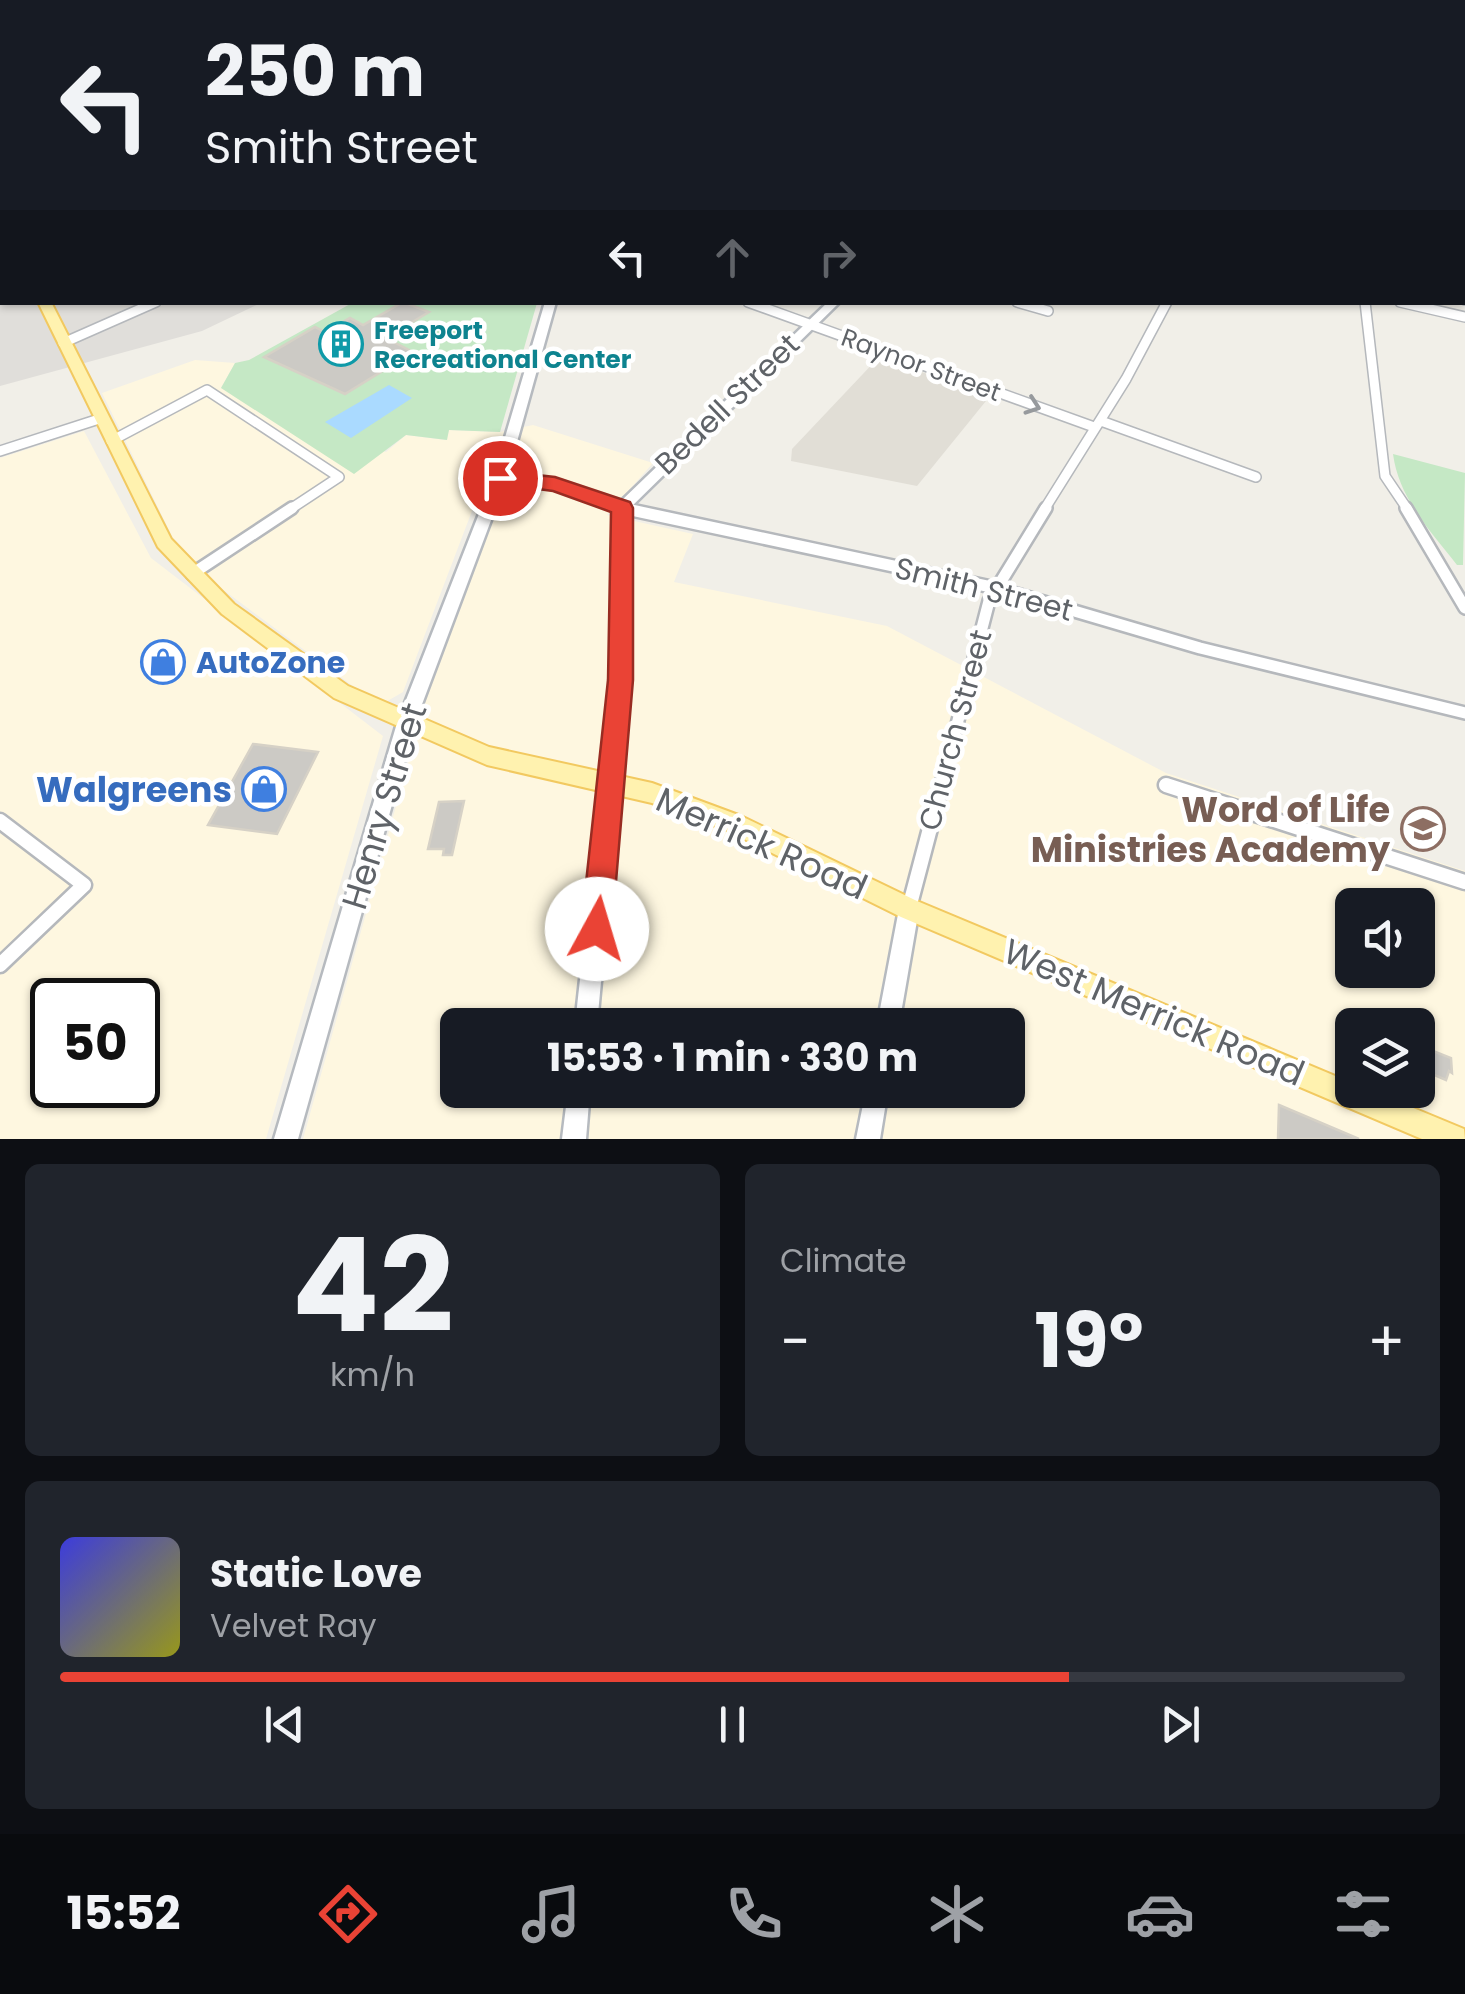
<!DOCTYPE html>
<html lang="en">
<head>
<meta charset="utf-8">
<style>
  :root { --surface:#171b24; --page:#20242c; --text:#f1f3f6; --muted:#9ea1a6; --line:#363941; --accent:#ea4335 }
  body { margin:0; font-family:Poppins,sans-serif; background:var(--page); color:var(--text); height:100vh; display:flex; flex-direction:column; font-size:38px; white-space:nowrap }
  * { box-sizing:border-box; margin:0 }
  p { font-size:32px; color:var(--muted) }
  .icon { flex:none; width:55px; height:55px; fill:none; stroke:currentColor; stroke-width:2; stroke-linecap:round; stroke-linejoin:round }
  .map { position:relative; height:1139px; overflow:hidden }
  .sheet { display:flex; flex-direction:column; gap:25px; padding:25px; background:#0d0f14; flex:1 }
  .sheet>* { flex:none }
  .hud { position:absolute; left:0px; top:0px; width:1465px; height:305px; box-shadow:0 2px 8px #0004; background:#171b24; color:var(--text); overflow:hidden }
  .controls { position:absolute; left:1335px; top:888px; display:grid; gap:20px }
  .controls a { display:grid; place-items:center; width:100px; height:100px; border-radius:15px; background:var(--surface); box-shadow:0 2px 8px #0004; font-size:50px }
  .speed { position:absolute; left:30px; top:978px; display:flex; gap:20px; font-size:50px; font-weight:700; text-align:center }
  .speed>* { display:grid; place-content:center; width:130px; height:130px; border-radius:50%; background:var(--surface); box-shadow:0 2px 8px #0004; line-height:1 }
  .speed .limit { border:5px solid #111; border-radius:15px; background:#fff; color:#111 }
  .pin { position:absolute; display:grid; place-items:center; width:85px; height:85px; color:#fff; margin:-42px; border:5px solid #fff; border-radius:50%; box-shadow:0 2px 10px #0007 }
  .me { position:absolute; width:110px; margin:-55px; rotate:6deg; stroke-linejoin:round; filter:drop-shadow(0 0 8px #0008) }
  .turn { display:flex; align-items:center; gap:35px; height:210px; padding:0 40px; font-size:45px }
  .turn .icon { width:130px; height:130px; stroke-width:2.5 }
  .turn b { display:block; font-size:70px; line-height:85px }
  .lanes { display:flex; align-items:center; height:95px; padding:0 40px; background:#0003; justify-content:center; gap:50px; direction:ltr }
  .lanes .off { opacity:.35 }
  .big { font-size:75px; font-weight:700; line-height:1.1 }
  .sheet .tile { flex:1; display:flex; flex-direction:column; justify-content:center; gap:15px; min-width:0; padding:0 35px; border-radius:15px; background:var(--page) }
  .sheet .dial { align-items:center; gap:0 }
  .dial b { font-size:130px; line-height:1 }
  .song { display:flex; align-items:center; gap:30px }
  .cover { width:120px; height:120px; border-radius:15px; background:linear-gradient(135deg,hsl(240 70% 55%),hsl(60 70% 35%)) }
  .played { height:10px; border-radius:5px; background:linear-gradient(90deg,var(--accent) 75%,var(--line) 75%) }
  .keys { display:flex; justify-content:space-around; direction:ltr }
  .heat { display:flex; justify-content:space-between; align-items:center; font-size:55px; direction:ltr }
  .sheet .tiles { flex:1; display:grid; gap:25px; grid-template-columns:1fr 1fr }
  .tile:last-child { grid-column:span 2 }
  .trip { position:absolute; left:440px; top:1008px; width:585px; height:100px; border-radius:15px; background:var(--surface); box-shadow:0 2px 8px #0004; font-weight:700; line-height:100px; text-align:center }
  .tabs { display:flex; height:160px; justify-content:space-around; align-items:center; background:#090b0e; color:var(--muted) }
  .tabs .icon { width:70px; height:70px }
  .tabs .selected { color:var(--accent) }
  .tabs b { font-size:45px; color:var(--text) }
  .map>svg:first-child { display:block }
  .commercial { fill:#fef7e0; fill-rule:evenodd }
  .industrial { fill:#e0deda }
  .education { fill:#e1ded6 }
  .green { fill:#c5e8c5 }
  .water { fill:#aadaff }
  .lines { fill:none; stroke-linecap:round; stroke-linejoin:round }
  .river { stroke:#aadaff; stroke-width:22 }
  .building { fill:#cccac5; stroke:#d6d1c6; stroke-width:2.5 }
  .street-far4-casing { stroke:#b5b8bc; stroke-width:8 }
  .street-far3-casing { stroke:#b5b8bc; stroke-width:10 }
  .street-far2-casing { stroke:#b5b8bc; stroke-width:12 }
  .street-far1-casing { stroke:#b5b8bc; stroke-width:16 }
  .street-casing { stroke:#b5b8bc; stroke-width:19 }
  .secondary-casing { stroke:#b6babf; stroke-width:5 }
  .primary-casing { stroke:#f2c960; stroke-width:4 }
  .highway-casing { stroke:#f9ab00; stroke-width:5 }
  .street-far4 { stroke:#fff; stroke-width:5 }
  .street-far3 { stroke:#fff; stroke-width:6 }
  .street-far2 { stroke:#fff; stroke-width:9 }
  .street-far1 { stroke:#fff; stroke-width:11 }
  .street { stroke:#fff; stroke-width:14 }
  .secondary { fill:#fff; fill-rule:evenodd }
  .primary { fill:#fff2af; fill-rule:evenodd }
  .highway { fill:#fde293; fill-rule:evenodd }
  .oneway { stroke:#979a9d }
  .route { fill:#ea4335; stroke:#982c22; stroke-width:2.5 }
  .labels { text-anchor:middle; dominant-baseline:central; stroke-width:9; stroke-linejoin:round; paint-order:stroke }
  .far-culture-label { font-size:25px; font-weight:bold; fill:#0d838f; stroke:#fff; text-anchor:start }
  .far-street-label { font-size:25px; fill:#5f6368; stroke:#fff }
  .street-label { font-size:30px; fill:#5f6368; stroke:#fff }
  .shop-label { font-size:30px; font-weight:bold; fill:#366cbe; stroke:#fff; text-anchor:start }
  .near-shop-label { font-size:35px; font-weight:bold; fill:#366cbe; stroke:#fff; text-anchor:end }
  .near-street-label { font-size:35px; fill:#5f6368; stroke:#fff }
  .near-education-label { font-size:35px; font-weight:bold; fill:#785e54; stroke:#fff; text-anchor:end }
</style>
</head>
<body>
<div class="map">
<svg width="1465" height="1139" viewBox="0 0 1465 1139">
  <rect width="100%" height="100%" fill="#f1efe8"/>
  <!-- commercial -->
  <path class="commercial" d="M195,360L235,363L221,388L386,452L406,435L446,440L449,430L500,432L533,425L653,463L607,515L693,534L674,582L887,626L1166,773L1465,871V1139H303L496,448L403,692L384,703L361,692L214,583L173,538L102,393ZM1352,905H1418V970H1352ZM458,1025H1008V1090H458ZM1352,1025H1418V1090H1352Z
    M84,431L151,558L383,736L266,1139H0V458ZM52,1000H138V1085H52Z"/>
  <!-- industrial -->
  <path class="industrial" d="M268,0H786L255,2Z
    M0,131L2,302L261,303L202,331L0,386Z"/>
  <!-- education -->
  <path class="education" d="M879,357L990,396L917,486L791,461L792,449Z"/>
  <!-- green -->
  <path class="green" d="M352,303H537L500,432L449,430L447,440L406,435L354,474L221,388L235,363L249,360Z
    M1393,454L1465,473L1463,565H1457C1430,530 1399,499 1393,454Z"/>
  <!-- water -->
  <path class="water" d="M389,385L412,398L351,438L325,422Z"/>
  <g class="lines">
    <!-- river -->
    <path class="river" d="M27,2L32,0
      M59,2L64,0
      M0,17L2,16"/>
  </g>
  <!-- building -->
  <path class="building" d="M403,302L429,312L386,338L413,352L408,354L416,359L401,368L394,364L345,394L264,357L315,327L325,332L350,318L363,325Z
    M253,744L318,752L277,834L208,825Z
    M464,801L452,855H443L444,849H428L439,802Z
    M1418,1045L1451,1058L1452,1073L1449,1071L1446,1080L1418,1068Z
    M1279,1105L1359,1139H1278Z"/>
  <g class="lines">
    <!-- street-far4 casing -->
    <g class="street-far4-casing">
      <path id="street-far4" d="M999,0L1013,2
        M360,2L367,0
        M476,2L483,0
        M694,2L699,0
        M1462,36L1465,22"/>
    </g>
    <!-- street-far3 casing -->
    <g class="street-far3-casing">
      <path id="street-far3" d="M1462,287L1464,296"/>
    </g>
    <!-- street-far2 casing -->
    <g class="street-far2-casing">
      <path id="street-far2" d="M1464,294L1465,300
        M748,302L1094,427
        M1017,302L1048,311
        M1365,302L1385,476L1408,510
        M1400,302L1465,317
        M63,343L156,302
        M1101,421L1256,477
        M111,441L207,390L339,477L289,510
        M0,451L99,419
        M622,508L633,510
        M1044,510L1126,379L1167,302"/>
    </g>
    <!-- street-far1 casing -->
    <g class="street-far1-casing">
      <path id="street-far1" d="M622,508L996,588L1200,648L1465,713
        M1406,508L1465,608
        M192,574L292,508
        M941,786L989,601L1046,508"/>
    </g>
    <!-- street casing -->
    <g class="street-casing">
      <path id="street" d="M1166,785L1465,882
        M0,821L84,885L0,965
        M909,908L942,783"/>
    </g>
    <!-- secondary casing -->
    <g class="secondary-casing">
      <path id="secondary" d="M2,166V172L0,173V167Z
        M1462,166L1465,167V173L1462,172Z
        M545,302H556L508,474L555,479L620,502L828,302H840L629,509V679L597,1025H575L613,679L615,511L553,489L505,483L415,723L298,1139H274L397,723L493,478Z
        M909,899L916,902L919,909L899,1025H877L899,909L902,902Z
        M568,1090H590L586,1139H562Z
        M866,1090H888L880,1139H856Z"/>
    </g>
    <!-- primary casing -->
    <g class="primary-casing">
      <path id="primary" d="M0,209H2V217H0Z
        M38,302H51L171,539L234,604L348,686L489,747L652,783L741,816L917,901L1352,1083V1090H1370L1464,1129L1465,1139H1422L901,917L726,830L652,803L487,765L334,698L222,614L158,547Z"/>
    </g>
    <!-- highway casing -->
    <g class="highway-casing">
      <path id="highway" d="M0,55H2V61H0Z"/>
    </g>
    <!-- street-far4 -->
    <use href="#street-far4" class="street-far4"/>
    <!-- street-far3 -->
    <use href="#street-far3" class="street-far3"/>
    <!-- street-far2 -->
    <use href="#street-far2" class="street-far2"/>
    <!-- street-far1 -->
    <use href="#street-far1" class="street-far1"/>
    <!-- street -->
    <use href="#street" class="street"/>
    <!-- secondary -->
    <use href="#secondary" class="secondary"/>
    <!-- primary -->
    <use href="#primary" class="primary"/>
    <!-- highway -->
    <use href="#highway" class="highway"/>
  </g>
  <!-- one-way arrows -->
  <defs><path id="oneway-chevron" d="M-2-3.5L2.5 0L-2 3.5" fill="none" stroke-width="1.6" stroke-linecap="round" stroke-linejoin="round" transform="scale(2.5)"/></defs>
  <use class="oneway" href="#oneway-chevron" transform="translate(1033 406) rotate(19)"/>
  <!-- route -->
  <path class="route" d="M500,471L555,477L630,502L633,508V680L612,929L608,940L597,945L586,940L581,929L608,680L611,512L553,491L492,483L489,478Z"/>
  <!-- icons -->
  <defs>
    <g id="building-ring" transform="scale(2.25)"><circle r="9.5" fill="#fff" stroke="#0f9aa8" stroke-width="1.5"/><path d="M-4-6H4V6H1V3H-1V6H-4ZM-2.5-4.3h1.7v1.8h-1.7ZM.8-4.3h1.7v1.8H.8ZM-2.5-1h1.7V.8h-1.7ZM.8-1h1.7V.8H.8Z" fill="#0f9aa8"/></g>
    <g id="shop-ring" transform="scale(2.25)"><circle r="9.5" fill="#fff" stroke="#3f7fe0" stroke-width="1.5"/><path d="M-5-2.5h2.3a2.7 3.5 0 0 1 5.4 0H5L5.5 6h-11ZM-1.5-2.5h3a1.5 2.3 0 0 0-3 0Z" fill="#3f7fe0"/></g>
    <g id="school-ring" transform="scale(2.25)"><circle r="9.5" fill="#fff" stroke="#8d6e63" stroke-width="1.5"/><path d="M0-5L7-2L0 1L-7-2ZM-4 1L0 2.5L4 1V4Q0 6-4 4Z" fill="#8d6e63"/></g>
  </defs>
  <g fill-rule="evenodd">
    <use href="#building-ring" x="341" y="344"/>
    <use href="#shop-ring" x="163" y="662"/>
    <use href="#shop-ring" x="264" y="789"/>
    <use href="#school-ring" x="1423" y="829"/>
  </g>
  <g class="labels">
    <!-- far-culture labels -->
    <g class="far-culture-label">
      <text x="374" y="330">Freeport<tspan x="374" dy="29">Recreational Center</tspan></text>
    </g>
    <!-- far-street labels -->
    <g class="far-street-label">
      <text transform="translate(921 365) rotate(20)">Raynor Street</text>
    </g>
    <!-- street labels -->
    <g class="street-label">
      <text transform="translate(727 404) rotate(-44)">Bedell Street</text>
      <text transform="translate(984 589) rotate(14)">Smith Street</text>
      <text transform="translate(955 730) rotate(-75)">Church Street</text>
    </g>
    <!-- shop labels -->
    <g class="shop-label">
      <text x="196" y="662">AutoZone</text>
    </g>
    <!-- near-shop labels -->
    <g class="near-shop-label">
      <text x="232" y="789">Walgreens</text>
    </g>
    <!-- near-street labels -->
    <g class="near-street-label">
      <text transform="translate(384 806) rotate(-73)">Henry Street</text>
      <text transform="translate(762 843) rotate(24)">Merrick Road</text>
      <text transform="translate(1154 1012) rotate(23)">West Merrick Road</text>
    </g>
    <!-- near-education labels -->
    <g class="near-education-label">
      <text x="1390" y="809">Word of Life<tspan x="1390" dy="40">Ministries Academy</tspan></text>
    </g>
  </g>
</svg>
<div class="controls">
<a><svg class="icon" aria-label="sound" viewBox="0 0 24 24"><path d="M4 9h4l5-4v14l-5-4H4zM17 9q2 3 0 6"/></svg></a>
<a><svg class="icon" aria-label="layers" viewBox="0 0 24 24"><path d="M12 4l9 5-9 5-9-5zM3 14l9 5 9-5"/></svg></a>
</div>
<div class="speed"><div class="limit">50</div></div>
<div class="pin" style="left:500px;top:478px;background:#d93025"><svg class="icon" aria-label="arrive" viewBox="0 0 24 24"><path d="M6 21V4h12l-3 4 3 4H6"/></svg></div>
<svg class="me" style="left:597px;top:929px" viewBox="-20 -20 40 40"><circle r="19" fill="#fff"/><path d="M0-13L10 11 0 6-10 11z" fill="#ea4335"/></svg>
<div class="trip">15:53 · 1 min · 330 m</div>
<div class="hud">
<div class="turn"><svg class="icon" aria-label="left" viewBox="0 0 24 24"><path d="M17 20v-9H6M10 6l-5 5 5 5"/></svg><div><b>250 m</b>Smith Street</div></div>
<div class="lanes"><svg class="icon" aria-label="left" viewBox="0 0 24 24"><path d="M17 20v-9H6M10 6l-5 5 5 5"/></svg><svg class="icon off" aria-label="ahead" viewBox="0 0 24 24"><path d="M12 20V5M6 11l6-6 6 6"/></svg><svg class="icon off" aria-label="right" viewBox="0 0 24 24"><path d="M7 20v-9h11M14 6l5 5-5 5"/></svg></div>
</div>
</div>
<section class="sheet">
<div class="tiles">
<div class="tile dial"><b>42</b><p>km/h</p></div>
<div class="tile"><p>Climate</p>
<div class="heat"><a>−</a><b class="big">19°</b><a>+</a></div>
</div>
<div class="tile">
<div class="song"><i class="cover"></i><div><b>Static Love</b><p>Velvet Ray</p></div></div>
<div class="played"></div>
<div class="keys"><svg class="icon" aria-label="previous" viewBox="0 0 24 24"><path d="M18 5L8 12l10 7zM5 5v14"/></svg><svg class="icon" aria-label="pause" viewBox="0 0 24 24"><path d="M8 5v14M16 5v14"/></svg><svg class="icon" aria-label="next" viewBox="0 0 24 24"><path d="M6 5l10 7-10 7zM19 5v14"/></svg></div>
</div>
</div>
</section>
<nav class="tabs">
<b>15:52</b>
<svg class="icon selected" aria-label="directions" viewBox="0 0 24 24"><path d="M12 3l9 9-9 9-9-9zM9 14v-3h6M13 9l2 2-2 2"/></svg>
<svg class="icon" aria-label="music" viewBox="0 0 24 24"><path d="M9 18V5l10-2v13"/><circle cx="6" cy="18" r="3"/><circle cx="16" cy="16" r="3"/></svg>
<svg class="icon" aria-label="phone" viewBox="0 0 24 24"><path d="M5 4h4l2 5-3 2q2 4 5 5l2-3 5 2v4C11 20 4 13 5 4z"/></svg>
<svg class="icon" aria-label="climate" viewBox="0 0 24 24"><path d="M12 3v18M4 7l16 10M4 17L20 7"/></svg>
<svg class="icon" aria-label="car" viewBox="0 0 24 24"><path d="M5 17H2v-5l4-1 3-4h7l3 4 3 1v5h-3M9 17h6M6 11h13"/><circle cx="7" cy="17" r="2"/><circle cx="17" cy="17" r="2"/></svg>
<svg class="icon" aria-label="filters" viewBox="0 0 24 24"><path d="M4 7h16M4 17h16"/><circle cx="9" cy="7" r="2"/><circle cx="15" cy="17" r="2"/></svg>
</nav>
</body>
</html>
